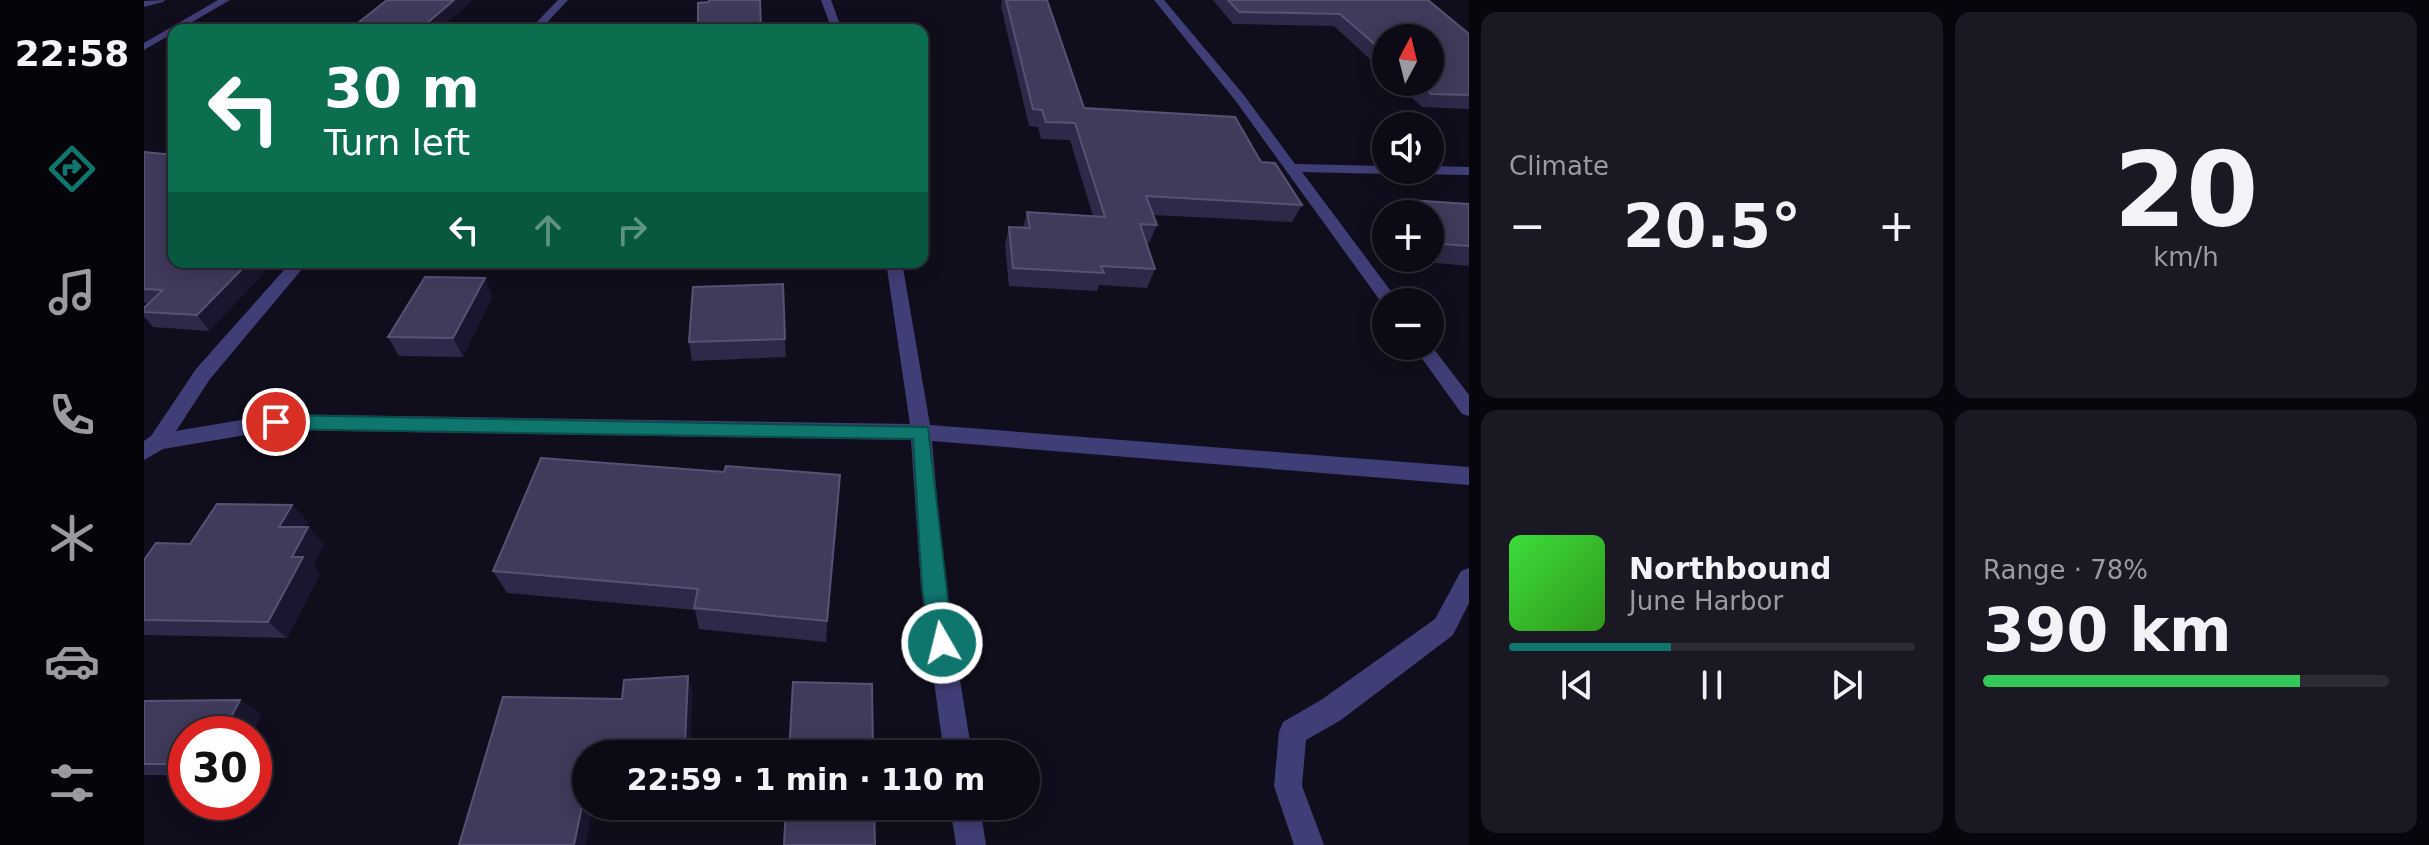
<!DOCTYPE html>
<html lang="en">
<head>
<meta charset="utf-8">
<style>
  :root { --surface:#0c0a15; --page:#1a1822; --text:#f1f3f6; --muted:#9a9aa0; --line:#2c2b34; --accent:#0f766e }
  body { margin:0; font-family:"DejaVu Sans",sans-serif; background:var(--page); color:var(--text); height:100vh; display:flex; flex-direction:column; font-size:30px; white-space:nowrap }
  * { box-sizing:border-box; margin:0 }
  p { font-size:26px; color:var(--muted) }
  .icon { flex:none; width:44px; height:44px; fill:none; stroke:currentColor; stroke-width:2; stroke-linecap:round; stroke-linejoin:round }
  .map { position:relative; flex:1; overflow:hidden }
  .panel { display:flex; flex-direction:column; gap:12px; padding:12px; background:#07060c; width:960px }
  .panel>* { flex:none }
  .hud { position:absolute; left:24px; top:24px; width:760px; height:244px; border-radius:16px; box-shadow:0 4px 20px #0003,0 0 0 2px var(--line); background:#0b6e4f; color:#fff; overflow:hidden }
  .needle { width:52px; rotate:7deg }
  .tools { position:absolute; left:1228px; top:24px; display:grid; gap:16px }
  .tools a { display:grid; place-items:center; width:72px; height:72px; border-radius:50%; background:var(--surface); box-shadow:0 4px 20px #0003,0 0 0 2px var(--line); font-size:40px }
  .speed { position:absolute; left:24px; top:716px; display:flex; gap:16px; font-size:40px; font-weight:700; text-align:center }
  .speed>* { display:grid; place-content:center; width:104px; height:104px; border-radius:50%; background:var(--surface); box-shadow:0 4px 20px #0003,0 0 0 2px var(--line); line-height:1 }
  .speed .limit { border:12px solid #d22; background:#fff; color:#111 }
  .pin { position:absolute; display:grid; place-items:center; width:68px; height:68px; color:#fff; margin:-34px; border:4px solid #fff; border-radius:50%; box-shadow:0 2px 8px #0007 }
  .me { position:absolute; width:88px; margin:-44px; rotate:352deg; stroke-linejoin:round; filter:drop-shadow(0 0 6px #0008) }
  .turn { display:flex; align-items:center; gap:28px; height:168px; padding:0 24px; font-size:36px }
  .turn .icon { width:104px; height:104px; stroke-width:2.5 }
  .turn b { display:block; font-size:56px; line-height:68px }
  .lanes { display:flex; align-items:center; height:76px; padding:0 24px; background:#0003; justify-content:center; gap:40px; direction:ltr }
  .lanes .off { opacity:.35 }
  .big { font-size:60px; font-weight:800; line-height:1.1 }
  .panel .widget { flex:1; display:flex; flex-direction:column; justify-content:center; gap:12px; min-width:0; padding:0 28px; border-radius:16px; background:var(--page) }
  .panel .dial { align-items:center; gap:0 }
  .dial b { font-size:104px; line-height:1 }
  .song { display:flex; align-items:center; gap:24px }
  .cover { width:96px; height:96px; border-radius:12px; background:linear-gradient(135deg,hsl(120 70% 55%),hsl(110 70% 35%)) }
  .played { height:8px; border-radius:4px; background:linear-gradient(90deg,var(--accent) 40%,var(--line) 40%) }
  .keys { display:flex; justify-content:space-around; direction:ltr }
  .heat { display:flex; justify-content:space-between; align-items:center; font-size:44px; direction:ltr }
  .charge { height:12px; border-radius:6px; background:linear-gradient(90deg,#34c759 78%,var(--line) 0) }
  .panel .tiles { flex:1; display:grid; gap:12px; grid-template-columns:repeat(2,1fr) }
  .trip { position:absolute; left:428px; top:740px; width:468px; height:80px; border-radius:40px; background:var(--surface); box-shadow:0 4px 20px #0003,0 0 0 2px var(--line); font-weight:800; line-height:80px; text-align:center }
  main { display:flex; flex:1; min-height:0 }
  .dock { display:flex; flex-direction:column; width:144px; justify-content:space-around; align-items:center; background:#050408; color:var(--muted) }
  .dock .icon { width:56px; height:56px }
  .dock .current { color:var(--accent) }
  .dock b { font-size:36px; color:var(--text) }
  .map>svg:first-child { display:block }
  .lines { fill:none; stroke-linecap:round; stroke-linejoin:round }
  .street { fill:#403e76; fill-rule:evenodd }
  .wall { fill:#2e2948 }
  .shaded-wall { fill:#1b162f }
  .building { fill:#403a5b; stroke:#575274; stroke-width:2 }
  .route { fill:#0f766e; stroke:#0a4d48; stroke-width:2 }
</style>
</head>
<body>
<main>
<nav class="dock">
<b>22:58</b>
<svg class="icon current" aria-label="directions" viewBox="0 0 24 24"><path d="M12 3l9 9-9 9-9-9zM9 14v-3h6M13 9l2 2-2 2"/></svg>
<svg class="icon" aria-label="music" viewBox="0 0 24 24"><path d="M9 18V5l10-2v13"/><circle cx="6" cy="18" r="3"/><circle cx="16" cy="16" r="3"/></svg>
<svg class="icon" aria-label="phone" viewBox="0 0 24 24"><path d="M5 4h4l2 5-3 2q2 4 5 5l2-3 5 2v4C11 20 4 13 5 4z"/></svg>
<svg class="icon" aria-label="climate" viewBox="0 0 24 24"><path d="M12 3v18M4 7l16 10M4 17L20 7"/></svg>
<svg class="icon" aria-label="car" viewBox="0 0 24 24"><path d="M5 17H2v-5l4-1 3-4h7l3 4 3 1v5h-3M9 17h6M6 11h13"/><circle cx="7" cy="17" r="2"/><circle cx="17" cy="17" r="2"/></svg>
<svg class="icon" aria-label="filters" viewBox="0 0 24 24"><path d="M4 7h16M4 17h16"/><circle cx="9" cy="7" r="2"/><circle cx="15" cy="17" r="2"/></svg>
</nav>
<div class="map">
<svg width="1325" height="845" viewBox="0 0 1325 845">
  <rect width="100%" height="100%" fill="#100e1c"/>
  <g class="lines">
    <!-- street -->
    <path class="street" d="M21,0L19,2L0,7V1Z
      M74,0H86L0,50V43Z
      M414,0H424L396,30H385Z
      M677,0H687L698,30H688Z
      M1010,0H1020L1099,94L1151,164L1242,166V170H1249L1242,174L1158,172L1255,302H1242L1240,306L1091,100Z
      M1286,166L1325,167V175L1259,174L1252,170H1286Z
      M147,262H164L66,379L32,431L132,414L766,424L742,262H758L786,425L1325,467V485L788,441L801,587L828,754H800L777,587L767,440L132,430L19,449L0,460V441L7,436L52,369Z
      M1286,344L1325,395V416L1318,414L1269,346Z
      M1325,568V603L1309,635L1197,720L1162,740L1158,786L1180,845H1150L1130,786L1135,732L1139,722L1177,700L1291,619L1317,571Z
      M806,806H836L842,845H812Z"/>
  </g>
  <!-- wall -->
  <path class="wall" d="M858,0H903L940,108L1117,162L1158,205L1148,222L1009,215L1013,225L1005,243L1002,242L1011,269L1003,288L955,285L953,291L865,286L861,245L865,227L879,228L883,212L949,216L926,140L897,139L894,127L885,126L857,6Z
    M1069,0H1284L1325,34V109L1278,107L1251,82H1286L1242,38V74L1190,26L1089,24Z
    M0,152L30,262H130L65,331L9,327L0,317V308L5,303H0Z
    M1264,200L1325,204V266L1282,262L1279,258H1286V214H1254Z
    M341,278L348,297L319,357L255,356L244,337Z
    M641,339L642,357L548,361L545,342Z
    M695,499L682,642L555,629L551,610L363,593L349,571Z
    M148,505L164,522L161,527H164L180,544L169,566L176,574L143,638L0,635V560L46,544Z
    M548,689L546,754H442L449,806L441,845H315L478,699Z
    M0,701L118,714L42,734V775H0Z"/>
  <!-- shaded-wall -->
  <path class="shaded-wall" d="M310,0H329L295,30H275Z
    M105,262H130L65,331L53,315Z
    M341,278L348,297L319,357L309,338Z
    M696,475L695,499L682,642L683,621Z
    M148,505L164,522L152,544L135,527Z
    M164,527L180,544L169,566L176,574L143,638L124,622L148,557Z
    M544,676L548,689L546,754L541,742Z
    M96,700L118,714L108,734H78Z
    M450,746L456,754H449Z
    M442,787V806H449L441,845H430Z"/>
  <!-- building -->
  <path class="building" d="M243,0H310L275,30H205Z
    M565,0H616L617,30H554V3L565,2Z
    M862,0H903L940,108L1091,117L1117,162L1131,163L1158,205L1002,196L1013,225L996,224L1011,269L957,266L960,273L869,268L865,227L886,228L883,212L961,217L931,123L902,122L898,110L889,109Z
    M1084,0H1284L1325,34V95L1287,94L1274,82H1286V38H1242V54L1196,14L1095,12Z
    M0,152L30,155V262H105L53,315L0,312V308L19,290L0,289Z
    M1264,200L1325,204V246L1297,244L1286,229V214H1275Z
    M281,277L341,278L309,338L244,337Z
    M639,284L641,339L545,342L549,287Z
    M397,458L580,472L582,466L696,475L683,621L550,608L554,589L349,571Z
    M73,504L148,505L135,527H164L148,557H159L124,622L0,620V560L12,543L46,544Z
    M544,676L541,742L450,746L449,754H442V787L430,845H315L359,697L478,699L480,680Z
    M649,682L728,684L729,754H645Z
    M96,700L78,734H42V764H0V701Z
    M642,806H730L731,845H640Z"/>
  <!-- route -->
  <path class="route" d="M132,415L784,427L809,643L806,651L798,654L789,651L786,643L778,587L769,439L132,429L123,422Z"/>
</svg>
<div class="tools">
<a><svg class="needle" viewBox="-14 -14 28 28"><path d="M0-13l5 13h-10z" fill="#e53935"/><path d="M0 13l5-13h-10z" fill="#9a9aa0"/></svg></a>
<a><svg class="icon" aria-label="sound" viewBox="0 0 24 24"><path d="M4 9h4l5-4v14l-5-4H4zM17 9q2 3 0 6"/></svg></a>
<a>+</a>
<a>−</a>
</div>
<div class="speed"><div class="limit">30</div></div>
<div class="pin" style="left:132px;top:422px;background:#d93025"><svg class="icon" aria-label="arrive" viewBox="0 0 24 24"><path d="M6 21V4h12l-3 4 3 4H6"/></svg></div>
<svg class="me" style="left:798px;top:643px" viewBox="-20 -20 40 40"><circle r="17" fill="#0f766e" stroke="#fff" stroke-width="3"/><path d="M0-11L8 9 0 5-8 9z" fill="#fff"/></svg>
<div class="trip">22:59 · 1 min · 110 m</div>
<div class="hud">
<div class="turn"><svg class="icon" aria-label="left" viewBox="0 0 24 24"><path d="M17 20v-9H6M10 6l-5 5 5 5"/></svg><div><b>30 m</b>Turn left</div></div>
<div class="lanes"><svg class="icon" aria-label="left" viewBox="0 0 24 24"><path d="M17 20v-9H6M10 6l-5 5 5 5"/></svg><svg class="icon off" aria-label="ahead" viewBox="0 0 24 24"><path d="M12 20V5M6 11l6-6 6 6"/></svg><svg class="icon off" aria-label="right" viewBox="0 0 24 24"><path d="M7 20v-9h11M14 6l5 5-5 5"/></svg></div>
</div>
</div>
<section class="panel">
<div class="tiles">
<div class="widget"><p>Climate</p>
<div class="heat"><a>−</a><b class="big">20.5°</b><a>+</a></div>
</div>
<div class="widget dial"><b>20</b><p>km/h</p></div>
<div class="widget">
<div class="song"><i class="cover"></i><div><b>Northbound</b><p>June Harbor</p></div></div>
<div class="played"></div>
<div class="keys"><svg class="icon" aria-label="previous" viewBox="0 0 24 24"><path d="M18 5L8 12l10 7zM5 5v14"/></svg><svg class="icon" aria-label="pause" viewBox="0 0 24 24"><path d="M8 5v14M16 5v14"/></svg><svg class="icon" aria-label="next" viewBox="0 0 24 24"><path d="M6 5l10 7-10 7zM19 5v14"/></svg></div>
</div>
<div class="widget"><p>Range · 78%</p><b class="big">390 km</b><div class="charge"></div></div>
</div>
</section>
</main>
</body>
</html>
